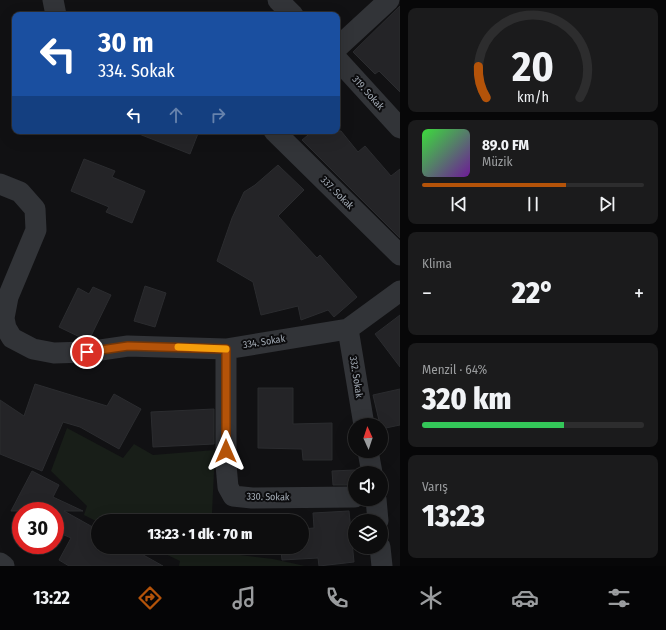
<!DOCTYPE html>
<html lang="tr">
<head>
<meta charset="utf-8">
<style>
  :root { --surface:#0d0d0e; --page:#1b1b1c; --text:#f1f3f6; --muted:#9a9c9e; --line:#2d2d2e; --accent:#b45309 }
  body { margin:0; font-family:"Fira Sans Condensed",sans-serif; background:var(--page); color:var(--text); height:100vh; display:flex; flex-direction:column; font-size:15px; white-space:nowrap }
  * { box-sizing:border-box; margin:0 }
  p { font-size:13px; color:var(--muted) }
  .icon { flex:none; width:22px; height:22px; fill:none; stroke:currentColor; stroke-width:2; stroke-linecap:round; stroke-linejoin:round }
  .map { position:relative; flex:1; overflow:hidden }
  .panel { display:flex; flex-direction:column; gap:8px; padding:8px; background:#070708; width:266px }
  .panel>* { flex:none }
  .hud { position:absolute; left:12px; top:12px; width:328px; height:122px; border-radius:8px; box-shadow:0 4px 16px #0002,0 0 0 1px var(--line); background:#1a4fa0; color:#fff; overflow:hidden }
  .needle { width:26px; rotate:357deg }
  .controls { position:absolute; left:348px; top:418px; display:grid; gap:8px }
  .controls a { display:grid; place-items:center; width:40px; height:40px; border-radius:50%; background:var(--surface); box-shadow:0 4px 16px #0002,0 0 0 1px var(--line); font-size:20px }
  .speed { position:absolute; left:12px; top:502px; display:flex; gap:8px; font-size:20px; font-weight:700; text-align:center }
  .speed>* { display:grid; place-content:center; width:52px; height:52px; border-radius:50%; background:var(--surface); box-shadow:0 4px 16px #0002,0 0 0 1px var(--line); line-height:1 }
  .speed .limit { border:6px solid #d22; background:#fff; color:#111 }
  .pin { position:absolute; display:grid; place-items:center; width:34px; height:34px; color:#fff; margin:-17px; border:2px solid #fff; border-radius:50%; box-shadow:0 1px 4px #0007 }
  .me { position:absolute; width:44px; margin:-22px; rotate:0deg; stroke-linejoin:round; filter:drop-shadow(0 0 3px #0008) }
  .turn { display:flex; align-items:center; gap:14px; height:84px; padding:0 20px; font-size:18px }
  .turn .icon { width:52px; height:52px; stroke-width:2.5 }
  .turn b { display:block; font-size:28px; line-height:34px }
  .lanes { display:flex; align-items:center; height:38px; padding:0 20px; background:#0003; justify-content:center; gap:20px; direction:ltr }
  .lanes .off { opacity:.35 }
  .big { font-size:30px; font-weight:800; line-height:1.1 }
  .panel .widget { flex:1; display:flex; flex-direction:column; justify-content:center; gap:6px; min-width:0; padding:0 14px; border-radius:8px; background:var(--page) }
  .panel .dial { align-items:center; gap:0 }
  .dial svg { height:104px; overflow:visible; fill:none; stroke:var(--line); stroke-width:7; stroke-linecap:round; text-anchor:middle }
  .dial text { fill:var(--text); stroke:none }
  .song { display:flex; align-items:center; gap:12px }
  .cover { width:48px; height:48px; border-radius:6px; background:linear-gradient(135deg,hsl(120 70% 55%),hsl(280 70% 35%)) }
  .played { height:4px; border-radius:2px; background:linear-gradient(90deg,var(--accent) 65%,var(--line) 65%) }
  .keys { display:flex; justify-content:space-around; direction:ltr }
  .heat { display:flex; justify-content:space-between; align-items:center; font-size:22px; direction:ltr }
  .charge { height:6px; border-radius:3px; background:linear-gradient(90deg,#34c759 64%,var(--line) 0) }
  .trip { position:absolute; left:91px; top:514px; width:218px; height:40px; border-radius:20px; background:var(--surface); box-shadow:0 4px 16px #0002,0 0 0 1px var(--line); font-weight:800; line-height:40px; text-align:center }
  .tabs { display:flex; height:64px; justify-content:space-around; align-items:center; background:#050506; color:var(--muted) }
  .tabs .icon { width:28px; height:28px }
  .tabs .active { color:var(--accent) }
  .tabs b { font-size:18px; color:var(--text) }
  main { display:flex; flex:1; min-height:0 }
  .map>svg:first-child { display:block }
  .green { fill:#181e18 }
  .building { fill:#242427; stroke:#2b2c2f }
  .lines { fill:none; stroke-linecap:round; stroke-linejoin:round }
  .street { stroke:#323438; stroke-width:21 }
  .route-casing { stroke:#753606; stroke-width:10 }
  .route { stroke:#b45309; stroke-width:7 }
  .slow { stroke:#f59e0b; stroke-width:7 }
  .labels { text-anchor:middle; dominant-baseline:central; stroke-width:4; stroke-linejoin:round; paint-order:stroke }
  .street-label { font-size:10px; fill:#a2aab4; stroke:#0c0c0e }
</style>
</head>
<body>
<main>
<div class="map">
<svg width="400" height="566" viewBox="0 0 400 566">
  <rect width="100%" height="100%" fill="#111113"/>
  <!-- green -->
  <path class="green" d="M67,428L123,458L134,444L153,455L215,450L212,513L203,515L204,521L98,522L84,515L87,506L51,471Z
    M151,547H207L208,551L273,559L305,566H179L180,561Z"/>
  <!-- building -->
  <path class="building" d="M400,6V92L379,71L375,74L353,52Z
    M134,131H199L190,154L134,132Z
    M313,131H341L358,152L365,146L391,176L400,169V238L302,140Z
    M84,159L115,171L112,177L145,191L132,223L106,212L109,207L71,191Z
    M278,165L304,190L278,216L317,258L320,255L357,297L334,317L328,310L301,320L298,306L261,315L253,282L217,261L232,218L244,192L255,185Z
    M145,286L166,293L155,327L134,321Z
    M93,287L111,295L89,340H86L59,327L78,288L89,294Z
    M400,315V367L375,334Z
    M35,384L107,406L114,394L141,409L119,449L80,427L63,422L42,471L0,454V400L24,416Z
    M258,388H293V424L332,423V460H303L302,449L258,448Z
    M400,389V425L381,429L373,395Z
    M214,409V444L153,447L151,412Z
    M355,470V485H333L332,471Z
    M32,471L59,485L53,497L83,511H64L98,530V547H129L163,566H69L59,560L71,538L55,531V511H11Z
    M349,511L354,562L319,566L318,558L282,560L281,551L249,553V547H302V529L314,528L313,513Z
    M239,517V519L270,517V521H211V519Z"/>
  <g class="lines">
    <!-- street -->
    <path class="street" d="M53,0L56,15
      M278,0L293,15
      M337,48L389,0
      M337,59L400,128
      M274,131L400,255
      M0,184L20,192L35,209L36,230L8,297L4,318L6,328L12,338L33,349L54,353L87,352L128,346L226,349L348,329L400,291
      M348,329L364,425
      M226,349V465L228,487L233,496L252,498L355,497
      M368,451L372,473
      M376,499L378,521
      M380,547L382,566
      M0,563L4,566"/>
  </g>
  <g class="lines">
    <!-- route casing -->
    <g class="route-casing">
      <path id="route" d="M87,352L128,346L226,349V451"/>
    </g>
    <!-- route -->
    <use href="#route" class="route"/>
    <!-- slow -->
    <path class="slow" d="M178,347L226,349"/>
  </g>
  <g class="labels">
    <!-- street labels -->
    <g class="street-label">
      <text transform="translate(368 93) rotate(48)">319. Sokak</text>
      <text transform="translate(337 193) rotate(45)">337. Sokak</text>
      <text transform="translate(264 342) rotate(-9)">334. Sokak</text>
      <text transform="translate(356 377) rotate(81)">332. Sokak</text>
      <text transform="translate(268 497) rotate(1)">330. Sokak</text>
    </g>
  </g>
</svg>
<div class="controls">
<a><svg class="needle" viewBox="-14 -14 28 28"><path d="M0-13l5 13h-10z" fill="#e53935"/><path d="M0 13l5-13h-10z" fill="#9a9c9e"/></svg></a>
<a><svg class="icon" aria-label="sound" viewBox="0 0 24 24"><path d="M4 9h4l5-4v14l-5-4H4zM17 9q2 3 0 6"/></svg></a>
<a><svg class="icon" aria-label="layers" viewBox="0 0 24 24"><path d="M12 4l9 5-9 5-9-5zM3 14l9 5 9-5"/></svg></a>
</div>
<div class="speed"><div class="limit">30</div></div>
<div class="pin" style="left:87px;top:352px;background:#d93025"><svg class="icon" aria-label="arrive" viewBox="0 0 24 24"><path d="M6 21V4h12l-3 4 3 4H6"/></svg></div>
<svg class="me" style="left:226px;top:451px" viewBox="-20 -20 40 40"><path d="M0-17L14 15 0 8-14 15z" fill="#b45309" stroke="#fff" stroke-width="4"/></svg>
<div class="trip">13:23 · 1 dk · 70 m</div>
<div class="hud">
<div class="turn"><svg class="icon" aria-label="left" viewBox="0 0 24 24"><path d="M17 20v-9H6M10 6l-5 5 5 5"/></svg><div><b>30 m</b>334. Sokak</div></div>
<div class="lanes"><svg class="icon" aria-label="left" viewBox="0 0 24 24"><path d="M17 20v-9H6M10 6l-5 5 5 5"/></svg><svg class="icon off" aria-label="ahead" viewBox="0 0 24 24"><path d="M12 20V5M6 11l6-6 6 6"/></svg><svg class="icon off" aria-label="right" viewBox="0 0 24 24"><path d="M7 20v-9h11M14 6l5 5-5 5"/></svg></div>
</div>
</div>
<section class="panel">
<div class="widget dial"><svg viewBox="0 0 100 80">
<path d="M14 69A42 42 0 1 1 86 69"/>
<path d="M14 69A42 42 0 0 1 8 45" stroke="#b45309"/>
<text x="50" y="56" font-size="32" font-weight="700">20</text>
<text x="50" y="72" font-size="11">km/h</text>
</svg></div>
<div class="widget">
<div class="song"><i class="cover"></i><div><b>89.0 FM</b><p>Müzik</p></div></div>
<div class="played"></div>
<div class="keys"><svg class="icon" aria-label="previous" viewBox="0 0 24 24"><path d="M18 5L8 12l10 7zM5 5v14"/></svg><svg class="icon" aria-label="pause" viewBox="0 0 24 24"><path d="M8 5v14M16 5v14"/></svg><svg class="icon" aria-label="next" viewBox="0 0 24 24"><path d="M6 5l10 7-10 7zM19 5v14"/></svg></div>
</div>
<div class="widget"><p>Klima</p>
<div class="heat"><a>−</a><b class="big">22°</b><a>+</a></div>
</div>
<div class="widget"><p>Menzil · 64%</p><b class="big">320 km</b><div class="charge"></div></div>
<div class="widget"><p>Varış</p><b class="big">13:23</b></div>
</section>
</main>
<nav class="tabs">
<b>13:22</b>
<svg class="icon active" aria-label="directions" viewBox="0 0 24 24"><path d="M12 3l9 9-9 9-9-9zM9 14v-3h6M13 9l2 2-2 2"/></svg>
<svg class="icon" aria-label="music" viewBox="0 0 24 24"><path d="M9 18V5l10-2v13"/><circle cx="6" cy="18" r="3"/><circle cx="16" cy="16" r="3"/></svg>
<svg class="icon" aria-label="phone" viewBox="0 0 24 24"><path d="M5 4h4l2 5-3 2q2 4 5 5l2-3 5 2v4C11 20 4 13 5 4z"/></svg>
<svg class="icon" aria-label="climate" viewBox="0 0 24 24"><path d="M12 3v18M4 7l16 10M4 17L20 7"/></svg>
<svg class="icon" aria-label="car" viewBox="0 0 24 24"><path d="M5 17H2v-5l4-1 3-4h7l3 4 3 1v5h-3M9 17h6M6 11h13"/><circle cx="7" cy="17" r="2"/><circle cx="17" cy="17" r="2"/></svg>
<svg class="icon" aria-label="filters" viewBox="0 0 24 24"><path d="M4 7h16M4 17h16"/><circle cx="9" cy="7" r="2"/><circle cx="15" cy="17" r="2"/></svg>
</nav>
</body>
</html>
